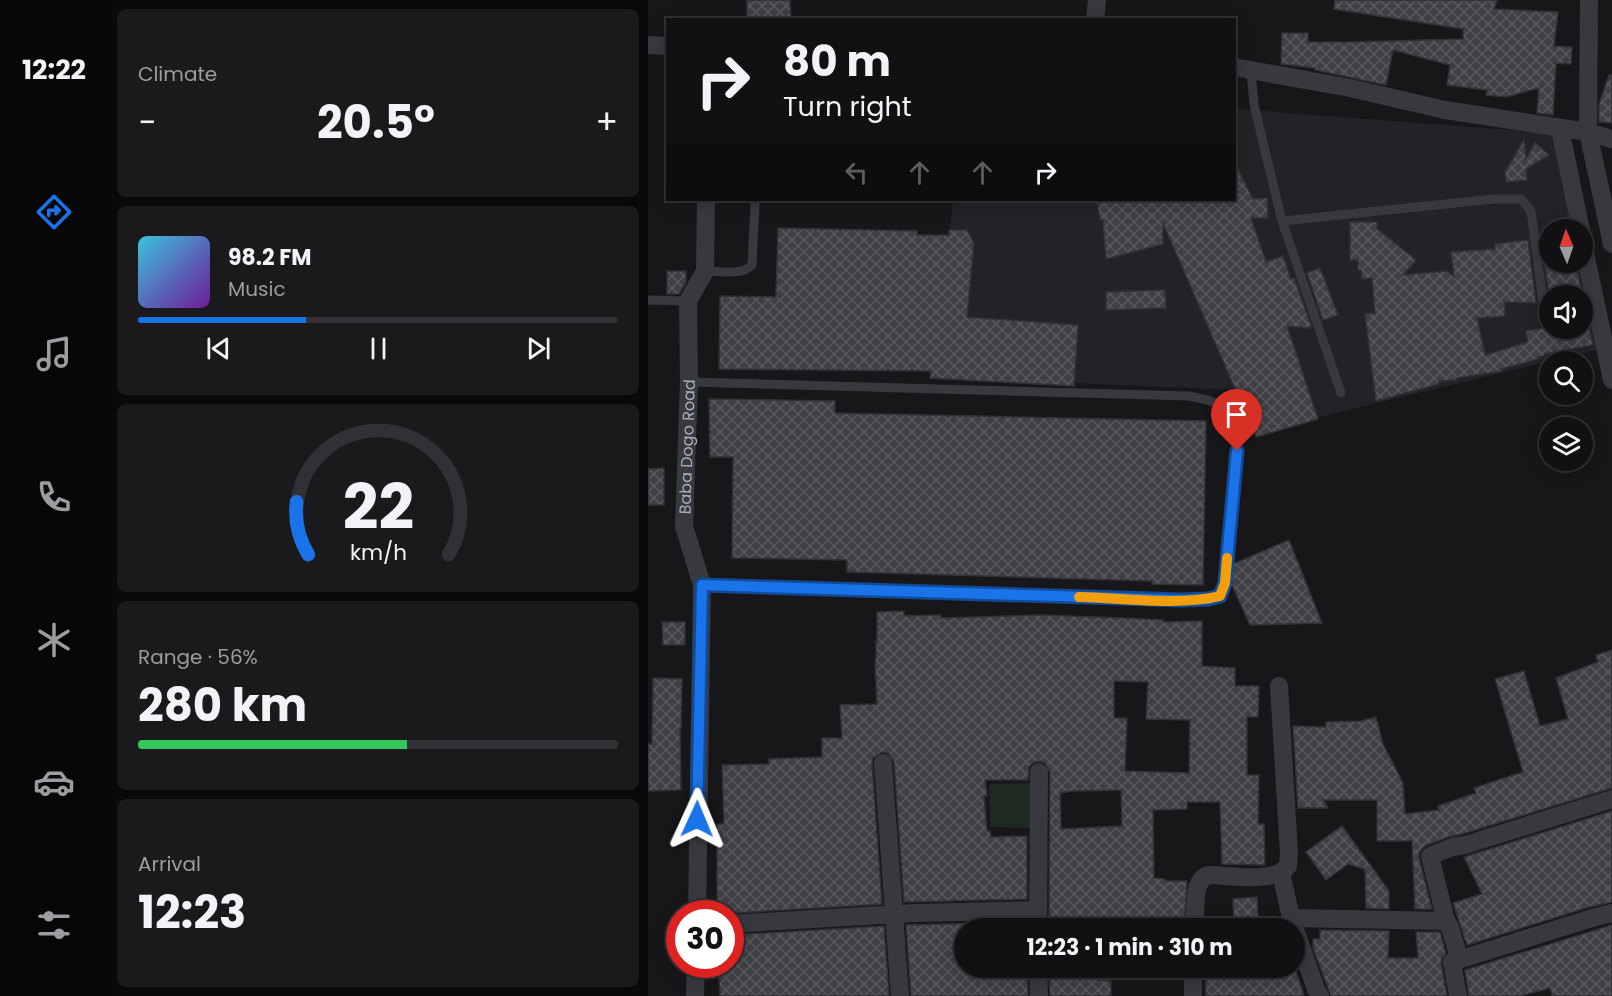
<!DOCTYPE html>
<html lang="en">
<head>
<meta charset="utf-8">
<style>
  :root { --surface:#111114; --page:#1a1a1d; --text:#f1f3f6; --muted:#9c9da0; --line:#303134; --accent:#1a73e8 }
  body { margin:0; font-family:Poppins,sans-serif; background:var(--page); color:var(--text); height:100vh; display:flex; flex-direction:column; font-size:22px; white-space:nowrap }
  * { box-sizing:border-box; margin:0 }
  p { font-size:20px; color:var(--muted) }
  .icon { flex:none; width:33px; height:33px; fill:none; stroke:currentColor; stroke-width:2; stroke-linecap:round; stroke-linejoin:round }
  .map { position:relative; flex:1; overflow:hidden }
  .side { display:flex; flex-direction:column; gap:9px; padding:9px; background:#09090b; width:540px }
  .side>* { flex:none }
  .guide { position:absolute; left:18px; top:18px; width:570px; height:183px; border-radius:0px; box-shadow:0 3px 15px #0003,0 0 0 2px var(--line); background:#111114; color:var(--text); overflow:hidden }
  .needle { width:39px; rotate:358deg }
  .controls { position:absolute; left:891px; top:219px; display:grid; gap:12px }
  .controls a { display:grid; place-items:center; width:54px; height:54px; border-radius:50%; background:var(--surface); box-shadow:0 3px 15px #0003,0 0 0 2px var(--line); font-size:30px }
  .speed { position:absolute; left:18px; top:900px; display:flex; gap:12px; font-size:30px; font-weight:700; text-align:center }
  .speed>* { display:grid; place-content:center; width:78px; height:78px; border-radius:50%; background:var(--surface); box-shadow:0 3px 15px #0003,0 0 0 2px var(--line); line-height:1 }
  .speed .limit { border:9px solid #d22; background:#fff; color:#111 }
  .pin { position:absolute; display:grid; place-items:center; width:51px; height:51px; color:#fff; margin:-62px -26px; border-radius:50% 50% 50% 0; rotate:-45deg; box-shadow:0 0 6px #0007 }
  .pin .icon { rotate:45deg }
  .me { position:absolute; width:66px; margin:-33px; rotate:1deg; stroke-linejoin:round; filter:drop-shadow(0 0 4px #0008) }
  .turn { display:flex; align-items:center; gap:21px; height:126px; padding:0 18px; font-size:27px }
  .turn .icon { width:78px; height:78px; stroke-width:2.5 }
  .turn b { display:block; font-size:42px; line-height:51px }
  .lanes { display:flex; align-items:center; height:57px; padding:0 18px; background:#0003; justify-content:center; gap:30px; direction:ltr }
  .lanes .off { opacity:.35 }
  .big { font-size:45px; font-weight:700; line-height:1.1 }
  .side .tile { flex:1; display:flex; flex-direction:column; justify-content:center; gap:9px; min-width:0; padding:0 21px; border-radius:9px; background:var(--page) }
  .side .dial { align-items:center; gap:0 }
  .dial svg { height:156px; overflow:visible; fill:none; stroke:var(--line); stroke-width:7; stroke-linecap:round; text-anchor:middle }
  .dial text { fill:var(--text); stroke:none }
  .song { display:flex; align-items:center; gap:18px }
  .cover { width:72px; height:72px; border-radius:9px; background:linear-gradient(135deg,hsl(190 70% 55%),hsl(280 70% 35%)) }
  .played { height:6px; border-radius:3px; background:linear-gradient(90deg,var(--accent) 35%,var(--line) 35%) }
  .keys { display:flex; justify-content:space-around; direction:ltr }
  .heat { display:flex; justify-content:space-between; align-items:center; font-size:33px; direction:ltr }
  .charge { height:9px; border-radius:4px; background:linear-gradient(90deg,#34c759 56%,var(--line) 0) }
  .trip { position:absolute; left:306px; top:918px; width:351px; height:60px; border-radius:30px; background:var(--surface); box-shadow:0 3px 15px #0003,0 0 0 2px var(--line); font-weight:700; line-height:60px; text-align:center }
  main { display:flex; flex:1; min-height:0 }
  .dock { display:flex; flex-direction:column; width:108px; justify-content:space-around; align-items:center; background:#070708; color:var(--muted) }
  .dock .icon { width:42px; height:42px }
  .dock .selected { color:var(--accent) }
  .dock b { font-size:27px; color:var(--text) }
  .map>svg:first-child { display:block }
  .built { fill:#232327; fill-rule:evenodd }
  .pitch { fill:#1f2821 }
  .building { fill:url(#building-cross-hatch); stroke:#323136; stroke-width:1.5; fill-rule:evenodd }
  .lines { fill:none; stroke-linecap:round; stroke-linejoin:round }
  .lane { stroke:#38393f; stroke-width:9 }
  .street { stroke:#38393f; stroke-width:18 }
  .route-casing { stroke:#114b97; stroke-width:15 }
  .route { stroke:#1a73e8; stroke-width:10 }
  .slow { stroke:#f59e0b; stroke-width:10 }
  .labels { text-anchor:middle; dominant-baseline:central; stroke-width:6; stroke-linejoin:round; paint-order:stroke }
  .street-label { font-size:16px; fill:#a9adba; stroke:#121215 }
</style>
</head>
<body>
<main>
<nav class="dock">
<b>12:22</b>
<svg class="icon selected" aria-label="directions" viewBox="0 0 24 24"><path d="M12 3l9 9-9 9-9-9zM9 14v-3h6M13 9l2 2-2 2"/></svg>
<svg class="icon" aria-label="music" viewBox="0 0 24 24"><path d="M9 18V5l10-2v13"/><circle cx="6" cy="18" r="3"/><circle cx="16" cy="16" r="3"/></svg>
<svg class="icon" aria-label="phone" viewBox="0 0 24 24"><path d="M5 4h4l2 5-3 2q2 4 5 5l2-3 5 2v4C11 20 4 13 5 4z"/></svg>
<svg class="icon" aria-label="climate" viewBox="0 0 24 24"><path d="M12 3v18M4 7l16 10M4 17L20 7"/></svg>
<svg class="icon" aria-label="car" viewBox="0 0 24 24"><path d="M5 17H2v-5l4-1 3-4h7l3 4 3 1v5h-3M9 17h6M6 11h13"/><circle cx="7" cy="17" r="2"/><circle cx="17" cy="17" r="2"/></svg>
<svg class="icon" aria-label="filters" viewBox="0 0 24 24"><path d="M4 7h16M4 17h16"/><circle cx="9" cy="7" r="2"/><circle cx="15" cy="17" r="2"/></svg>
</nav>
<section class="side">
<div class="tile"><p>Climate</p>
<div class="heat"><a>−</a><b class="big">20.5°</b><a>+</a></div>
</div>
<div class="tile">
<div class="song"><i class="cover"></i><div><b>98.2 FM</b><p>Music</p></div></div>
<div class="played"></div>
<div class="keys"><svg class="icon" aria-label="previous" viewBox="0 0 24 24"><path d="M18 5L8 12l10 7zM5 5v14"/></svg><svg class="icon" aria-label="pause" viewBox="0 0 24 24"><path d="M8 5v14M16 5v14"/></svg><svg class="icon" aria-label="next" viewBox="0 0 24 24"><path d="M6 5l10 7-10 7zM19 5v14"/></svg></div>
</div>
<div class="tile dial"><svg viewBox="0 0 100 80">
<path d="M14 69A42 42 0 1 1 86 69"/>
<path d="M14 69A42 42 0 0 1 8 42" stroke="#1a73e8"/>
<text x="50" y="56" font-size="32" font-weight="700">22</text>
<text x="50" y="72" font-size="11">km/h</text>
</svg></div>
<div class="tile"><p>Range · 56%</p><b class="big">280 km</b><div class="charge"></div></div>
<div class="tile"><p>Arrival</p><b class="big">12:23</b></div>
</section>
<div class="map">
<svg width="964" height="996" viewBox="0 0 964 996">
  <defs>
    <pattern id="building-cross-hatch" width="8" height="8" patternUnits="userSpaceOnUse" patternTransform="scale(1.5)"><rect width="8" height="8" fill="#3f3f44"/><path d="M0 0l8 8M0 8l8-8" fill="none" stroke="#58585d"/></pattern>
  </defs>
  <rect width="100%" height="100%" fill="#17171a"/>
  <!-- built -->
  <path class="built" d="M587,109L917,134L961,347L605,433L586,390L286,377L305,200H586ZM902,230H934V262H902ZM902,296H934V328H902Z"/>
  <!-- pitch -->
  <path class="pitch" d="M386,783L385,828L342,827L341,784Z"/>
  <!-- building -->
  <path class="building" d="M99,0H142L143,19L99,20Z
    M687,0H849L846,9L910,12L906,46L924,47L923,64L908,63L905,115L889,113L891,88L858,97L838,95L839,90L799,85L802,65L745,50L738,85L667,70V68L633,64L634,33H660V42H701L815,39V29L686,9Z
    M961,75H964V123L951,122V104Z
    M876,140L878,159L887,143L901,155L878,169L879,180L858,182L857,172Z
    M586,161L605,199L619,198L620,218H603L618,262L635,256L643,279L646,278L663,325L662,328L639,326L670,419L608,437L515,223V244L458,259L455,220H452L449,203L460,200H586Z
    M702,222H729V229L768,260L755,275L799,271L806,277L803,252L847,249V244L880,240L888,303L856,302L857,316L829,318L837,355L880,342L878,331L902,327L934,328V322H940L945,345L896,354V356L890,357V359L853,369L854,371L809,378V380L791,381V384L728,401L717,314L727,313L724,278L714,279L713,270H710V260H702Z
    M130,228L269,231V235H301V230H319L326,243L319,317L430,325L426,386L282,378L283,371L71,369L72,296L128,297Z
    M902,237V262H916V265L928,264L934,293L902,294V300L893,238Z
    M672,268L690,315L675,320L659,273Z
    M19,271H38V282L31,294H19Z
    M517,290L518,308L458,310V292Z
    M61,399L187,401V413L558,421L555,585L504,584V581L199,572V560L84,558L85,457H62Z
    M16,468V505H0V469Z
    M641,540L674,623L602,625L584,585L585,564Z
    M256,611V616L293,615V618L393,615L475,618L515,620V622L554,621V666L587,668V686H611L610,717H599V775H611L610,824H616L617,865L574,864L572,802H539V809L505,810L506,878L517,879V881H539L536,928H401L402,772L397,763L390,761L385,763L381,767L380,780H337L339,796H336L339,831H342L343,837L379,836V899L256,902L246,762L240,753L234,752L225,758L224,764L234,904L69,914V824H76L74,765L121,764V759L174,757V738H194L192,705L229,704L227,660L228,659V641H229V612ZM466,681L500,682L498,719L542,720L541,773L477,771L479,718H466ZM473,790L474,826L413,829L412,793L425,791Z
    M14,622H37V645H15Z
    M964,650V788L814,834L800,837L777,846L771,853V858L784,909H767L764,841H729V800H675L680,808H650L645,726L678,727V722L713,721L728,717L735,744L755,783L757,814L791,810L790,806L828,793L826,788L875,772L847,679L876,671L892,726L920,719L908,678L950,662L948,655Z
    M5,678L34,679L33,728H32L33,790L0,791V744H4Z
    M964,811V902L941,907L819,945L805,903L834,894L816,857Z
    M694,826L741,891V909L718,908L717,869L700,864L678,880L658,852Z
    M609,897L610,920L586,922L585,899Z
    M379,922V928H316V968H379L380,996H263L258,925Z
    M964,925V996H904L902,988L872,996H821L817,970Z
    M236,926L241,996H72L70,964H82V935Z
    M672,930L741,931L740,958H770L768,932H792L798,953L794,958L793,963L799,996H683L665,948V939H672Z
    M401,968H450V980L463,981V996H402Z
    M557,968H647L656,996H558Z"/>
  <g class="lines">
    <!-- lane -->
    <path class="lane" d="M603,70L606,105L634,221L693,393
      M634,221L846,199H873L883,211L895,302
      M57,271C71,271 94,276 104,265L107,203
      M0,300L40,301
      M41,382L541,396C565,401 582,402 591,429L577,583L572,596L560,599L534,600L54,585"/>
    <!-- street -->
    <g class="street">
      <path d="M941,0L940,132L964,244"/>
      <path d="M447,20L449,0"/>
      <path d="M0,45L20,46"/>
      <path d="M586,67L702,88L797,110L940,132L964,139"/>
      <path d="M913,134L933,230"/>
      <path d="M934,239L964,380"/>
      <path d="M235,763L252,996"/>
      <path d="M633,873L643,918L668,989L672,996"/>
      <path id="s1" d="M49,914L54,585L36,526L41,382L40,301L57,271L58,200"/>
      <path d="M643,918L798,921"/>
      <path d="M82,924L267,913L390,910"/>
      <path d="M390,928L391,772"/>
      <path d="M547,928C548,914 543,881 560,875C580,875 627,884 640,866L641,853L631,686"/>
      <path d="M804,962L944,918L964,913"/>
      <path d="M390,968L391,996"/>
      <path d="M47,996L48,964"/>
      <path d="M545,996V968"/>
      <path d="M810,996L804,962L811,958L802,927L798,921L782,856L804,847L817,845L964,799"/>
    </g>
  </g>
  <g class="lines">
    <!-- route casing -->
    <g class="route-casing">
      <path id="route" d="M49,819L54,585L534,600L560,599L572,596L577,583L589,451"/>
    </g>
    <!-- route -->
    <use href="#route" class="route"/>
    <!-- slow -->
    <path class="slow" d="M431,597C473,598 533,606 572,596L577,583L579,558"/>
  </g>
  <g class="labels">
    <!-- street labels -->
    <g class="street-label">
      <text stroke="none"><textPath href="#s1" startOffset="470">Baba Dogo Road</textPath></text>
    </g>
  </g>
</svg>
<div class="controls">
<a><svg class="needle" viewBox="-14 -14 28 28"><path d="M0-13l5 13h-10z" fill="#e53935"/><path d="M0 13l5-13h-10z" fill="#9c9da0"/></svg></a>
<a><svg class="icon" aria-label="sound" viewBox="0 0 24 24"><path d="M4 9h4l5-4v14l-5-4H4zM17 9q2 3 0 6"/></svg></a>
<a><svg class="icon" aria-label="search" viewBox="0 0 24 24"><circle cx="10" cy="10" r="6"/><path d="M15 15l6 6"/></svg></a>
<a><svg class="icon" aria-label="layers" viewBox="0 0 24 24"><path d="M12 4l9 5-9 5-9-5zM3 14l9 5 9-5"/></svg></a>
</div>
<div class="speed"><div class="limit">30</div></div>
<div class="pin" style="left:589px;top:451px;background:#d93025"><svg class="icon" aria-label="arrive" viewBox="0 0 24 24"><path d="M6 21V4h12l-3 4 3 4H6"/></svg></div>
<svg class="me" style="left:49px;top:819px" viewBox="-20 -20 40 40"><path d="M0-17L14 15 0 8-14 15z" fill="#1a73e8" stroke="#fff" stroke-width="4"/></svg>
<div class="trip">12:23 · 1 min · 310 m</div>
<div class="guide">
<div class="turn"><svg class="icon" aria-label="right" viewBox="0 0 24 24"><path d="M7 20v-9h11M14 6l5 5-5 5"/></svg><div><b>80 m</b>Turn right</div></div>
<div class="lanes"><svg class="icon off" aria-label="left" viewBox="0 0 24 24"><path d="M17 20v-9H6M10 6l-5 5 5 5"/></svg><svg class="icon off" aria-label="ahead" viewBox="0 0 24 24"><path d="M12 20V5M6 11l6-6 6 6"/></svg><svg class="icon off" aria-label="ahead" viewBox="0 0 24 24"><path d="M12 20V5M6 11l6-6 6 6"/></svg><svg class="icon" aria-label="right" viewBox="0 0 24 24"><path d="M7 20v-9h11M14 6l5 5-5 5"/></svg></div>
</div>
</div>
</main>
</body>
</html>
